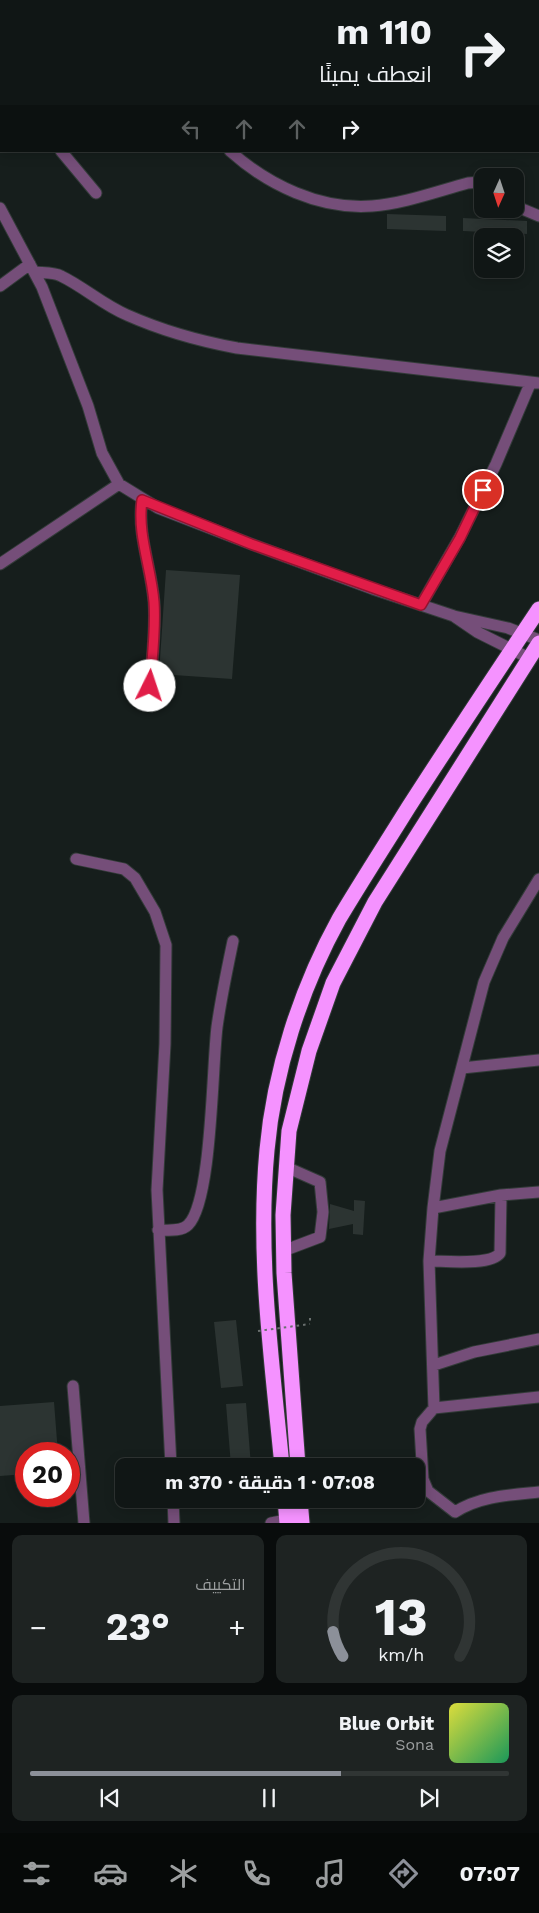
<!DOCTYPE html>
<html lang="ar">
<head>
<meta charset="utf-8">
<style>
  :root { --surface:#101615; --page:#1e2322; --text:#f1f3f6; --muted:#9c9fa0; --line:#303534; --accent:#8c9099 }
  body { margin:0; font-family:"Work Sans",Cairo,sans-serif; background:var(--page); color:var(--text); direction:rtl; height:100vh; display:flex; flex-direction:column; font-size:19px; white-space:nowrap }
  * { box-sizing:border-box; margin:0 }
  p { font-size:16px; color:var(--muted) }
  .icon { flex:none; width:28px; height:28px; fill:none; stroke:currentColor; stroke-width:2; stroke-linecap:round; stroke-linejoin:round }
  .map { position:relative; height:1523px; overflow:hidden; direction:ltr }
  .sheet { display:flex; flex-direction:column; gap:12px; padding:12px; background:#090c0c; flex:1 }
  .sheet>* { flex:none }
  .banner { position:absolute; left:0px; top:0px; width:540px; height:152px; box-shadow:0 2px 12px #0003,0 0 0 1px var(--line); direction:rtl; background:#101615; color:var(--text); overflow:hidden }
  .needle { width:32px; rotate:183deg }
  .fabs { position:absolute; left:474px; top:168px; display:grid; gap:10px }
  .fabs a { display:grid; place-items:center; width:50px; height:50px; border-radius:10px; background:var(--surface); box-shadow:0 2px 12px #0003,0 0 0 1px var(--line); font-size:25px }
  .speed { position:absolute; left:15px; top:1442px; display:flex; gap:10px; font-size:25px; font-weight:700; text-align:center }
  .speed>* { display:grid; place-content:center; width:65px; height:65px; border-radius:50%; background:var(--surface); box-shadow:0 2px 12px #0003,0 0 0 1px var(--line); line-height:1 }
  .speed .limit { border:8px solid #d22; background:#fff; color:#111 }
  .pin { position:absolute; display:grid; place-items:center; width:42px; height:42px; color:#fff; margin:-21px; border:2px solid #fff; border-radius:50%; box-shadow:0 1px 5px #0007 }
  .me { position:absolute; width:55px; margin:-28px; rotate:4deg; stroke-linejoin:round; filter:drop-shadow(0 0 4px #0008) }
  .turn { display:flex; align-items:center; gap:18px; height:105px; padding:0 25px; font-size:22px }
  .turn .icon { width:65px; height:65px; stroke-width:2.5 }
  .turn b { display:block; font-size:35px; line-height:42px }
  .lanes { display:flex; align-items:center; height:48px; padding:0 25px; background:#0003; justify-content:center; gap:25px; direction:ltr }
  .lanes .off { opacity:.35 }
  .big { font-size:38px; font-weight:700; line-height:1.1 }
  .sheet .tile { flex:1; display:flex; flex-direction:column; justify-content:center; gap:8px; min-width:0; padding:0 18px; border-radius:10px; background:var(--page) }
  .sheet .dial { align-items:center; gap:0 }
  .dial svg { height:130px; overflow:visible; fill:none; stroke:var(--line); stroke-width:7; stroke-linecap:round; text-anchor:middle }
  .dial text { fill:var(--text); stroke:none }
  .song { display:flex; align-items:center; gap:15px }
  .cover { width:60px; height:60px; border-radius:8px; background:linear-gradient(135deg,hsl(60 70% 55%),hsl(150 70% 35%)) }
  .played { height:5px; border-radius:2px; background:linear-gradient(90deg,var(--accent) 65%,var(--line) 65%) }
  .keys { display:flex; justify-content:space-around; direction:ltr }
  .heat { display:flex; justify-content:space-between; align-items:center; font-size:28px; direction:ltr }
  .sheet .tiles { flex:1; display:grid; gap:12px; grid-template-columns:1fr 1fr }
  .tile:last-child { grid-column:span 2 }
  .trip { position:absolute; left:115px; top:1458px; width:310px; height:50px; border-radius:10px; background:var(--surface); box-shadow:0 2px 12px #0003,0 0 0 1px var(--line); font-weight:700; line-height:50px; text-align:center; direction:rtl }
  .tab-bar { display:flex; height:80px; justify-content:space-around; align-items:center; background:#060908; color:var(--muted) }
  .tab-bar .icon { width:35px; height:35px }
  .tab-bar .current { color:var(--accent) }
  .tab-bar b { font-size:22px; color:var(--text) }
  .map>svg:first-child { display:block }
  .building { fill:#2c3432 }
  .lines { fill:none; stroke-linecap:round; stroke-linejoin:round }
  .minor-casing { stroke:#333b39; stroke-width:13 }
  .highway-casing { stroke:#333b39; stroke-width:17 }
  .path { stroke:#6a706f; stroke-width:2; stroke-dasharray:2.5 4; stroke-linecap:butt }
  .minor { stroke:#754e79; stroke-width:11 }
  .highway { stroke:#f592ff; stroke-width:15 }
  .path-bridge { stroke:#6a706f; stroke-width:2; stroke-dasharray:2.5 4; stroke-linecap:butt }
  .route-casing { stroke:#92132f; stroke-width:12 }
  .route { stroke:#e11d48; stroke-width:9 }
</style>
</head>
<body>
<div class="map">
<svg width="539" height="1523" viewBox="0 0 539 1523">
  <rect width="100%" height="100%" fill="#161e1c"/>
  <!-- building -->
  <path class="building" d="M387,214L446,216V231L387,229Z
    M463,218L527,221V234L463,231Z
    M166,570L240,575L232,679L159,674Z
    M354,1200L365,1201L363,1235L353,1234V1224L329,1229L330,1204L354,1211Z
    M236,1320L243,1386L221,1388L214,1322Z
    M54,1402L58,1454H26V1474L0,1476V1406Z
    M246,1403L251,1466H231L226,1404Z"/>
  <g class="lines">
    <!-- minor casing -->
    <g class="minor-casing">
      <path id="minor" d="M68,0L70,1
        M244,1V0
        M0,58L1,60
        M61,151L96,193
        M230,151C268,185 320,210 372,206C402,204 438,191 468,183L482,182
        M515,206L539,216
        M0,208L42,287L88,406L102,453L119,484L158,508L251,544L373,589L454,616L508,628L539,640
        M34,272C42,273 54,272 61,276C84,287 103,305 127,315C163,331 199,341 237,348L539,383
        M0,286L30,264
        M142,500C137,535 151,566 154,602C156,629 152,658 150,686
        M0,564L119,484
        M421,605L460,537L496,464L530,384
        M455,617L477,632L529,658
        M76,859L124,869L135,878L155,912L166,945L165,1044L157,1190L171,1466
        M462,1068L539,1060
        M433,1208L501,1195L539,1192
        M158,1230C167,1230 181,1232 188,1225C212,1202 212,1067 217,1027C221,998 227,970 233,941
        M283,1251L320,1237L323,1212L320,1182L286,1167
        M429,1261C445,1261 491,1266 500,1253L501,1195
        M434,1365L474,1352L539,1339
        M73,1386L84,1523
        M434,1408L429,1261L433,1208L440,1151L484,982L503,938L539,879
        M173,1499L174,1523
        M455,1512L428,1491L423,1479L420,1429L422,1422L434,1408L539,1397
        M455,1512C480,1496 509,1495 539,1492
        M271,1523L281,1521"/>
    </g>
    <!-- highway casing -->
    <g class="highway-casing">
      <path id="highway" d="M282,1466C272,1361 257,1256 267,1150C274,1071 301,988 339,919C361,882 385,845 408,808C451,741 495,675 539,609
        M298,1466L284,1273L283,1215L289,1131L309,1051L333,983L375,902L539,643
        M285,1499L287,1523
        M300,1499L302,1523"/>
    </g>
    <!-- path -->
    <path class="path" d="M310,1318V1324"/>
    <!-- minor -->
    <use href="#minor" class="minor"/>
    <!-- highway -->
    <use href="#highway" class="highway"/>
    <!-- path-bridge -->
    <path class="path-bridge" d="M258,1331L310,1324"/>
  </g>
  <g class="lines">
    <!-- route casing -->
    <g class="route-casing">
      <path id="route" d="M150,686C152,658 156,629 154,602C151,566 137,535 142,500L251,544L421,605L460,538L483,490"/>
    </g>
    <!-- route -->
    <use href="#route" class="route"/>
  </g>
</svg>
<div class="fabs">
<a><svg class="needle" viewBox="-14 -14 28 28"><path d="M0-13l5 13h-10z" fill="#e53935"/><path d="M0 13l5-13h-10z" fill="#9c9fa0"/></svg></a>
<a><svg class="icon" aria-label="layers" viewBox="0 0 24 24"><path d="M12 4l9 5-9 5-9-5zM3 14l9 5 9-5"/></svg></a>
</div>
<div class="speed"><div class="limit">20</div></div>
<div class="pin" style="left:483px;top:490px;background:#d93025"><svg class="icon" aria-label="arrive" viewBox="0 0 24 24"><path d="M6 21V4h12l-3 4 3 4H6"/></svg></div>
<svg class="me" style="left:150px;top:686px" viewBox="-20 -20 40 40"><circle r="19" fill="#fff"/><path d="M0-13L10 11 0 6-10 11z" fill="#e11d48"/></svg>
<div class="trip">07:08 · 1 دقيقة · 370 m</div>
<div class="banner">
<div class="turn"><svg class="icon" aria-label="right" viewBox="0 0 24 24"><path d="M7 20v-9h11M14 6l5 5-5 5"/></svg><div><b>110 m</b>انعطف يمينًا</div></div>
<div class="lanes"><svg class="icon off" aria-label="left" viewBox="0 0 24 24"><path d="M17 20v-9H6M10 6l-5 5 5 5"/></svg><svg class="icon off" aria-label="ahead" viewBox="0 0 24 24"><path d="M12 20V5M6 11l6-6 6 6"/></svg><svg class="icon off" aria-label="ahead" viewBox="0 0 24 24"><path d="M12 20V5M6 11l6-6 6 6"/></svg><svg class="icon" aria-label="right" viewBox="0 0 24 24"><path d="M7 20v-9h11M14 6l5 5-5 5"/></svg></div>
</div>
</div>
<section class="sheet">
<div class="tiles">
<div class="tile dial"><svg viewBox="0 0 100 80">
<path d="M14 69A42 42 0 1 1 86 69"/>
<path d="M14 69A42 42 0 0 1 8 54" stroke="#8c9099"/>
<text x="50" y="56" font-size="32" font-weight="700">13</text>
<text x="50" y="72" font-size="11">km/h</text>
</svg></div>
<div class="tile"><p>التكييف</p>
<div class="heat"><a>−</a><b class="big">23°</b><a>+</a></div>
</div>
<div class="tile">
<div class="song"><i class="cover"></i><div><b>Blue Orbit</b><p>Sona</p></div></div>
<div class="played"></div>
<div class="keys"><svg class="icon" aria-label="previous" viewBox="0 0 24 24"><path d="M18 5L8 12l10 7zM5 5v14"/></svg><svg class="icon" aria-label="pause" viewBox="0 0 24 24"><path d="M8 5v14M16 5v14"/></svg><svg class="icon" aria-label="next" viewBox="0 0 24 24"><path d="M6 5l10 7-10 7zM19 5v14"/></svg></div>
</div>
</div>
</section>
<nav class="tab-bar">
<b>07:07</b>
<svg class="icon current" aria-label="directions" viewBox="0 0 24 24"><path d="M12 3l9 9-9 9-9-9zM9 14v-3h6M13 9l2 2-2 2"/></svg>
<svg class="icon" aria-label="music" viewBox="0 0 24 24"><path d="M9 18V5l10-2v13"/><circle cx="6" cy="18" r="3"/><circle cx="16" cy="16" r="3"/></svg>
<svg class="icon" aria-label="phone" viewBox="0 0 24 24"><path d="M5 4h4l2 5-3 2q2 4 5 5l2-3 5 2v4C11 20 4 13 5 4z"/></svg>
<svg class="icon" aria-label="climate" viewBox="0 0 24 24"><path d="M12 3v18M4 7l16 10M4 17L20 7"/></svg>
<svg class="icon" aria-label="car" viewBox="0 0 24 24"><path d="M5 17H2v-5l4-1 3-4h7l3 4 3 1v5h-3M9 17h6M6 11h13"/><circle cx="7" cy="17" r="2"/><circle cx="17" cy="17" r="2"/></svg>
<svg class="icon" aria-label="filters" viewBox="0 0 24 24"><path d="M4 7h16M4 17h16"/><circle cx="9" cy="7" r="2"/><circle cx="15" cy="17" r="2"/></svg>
</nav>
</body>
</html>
